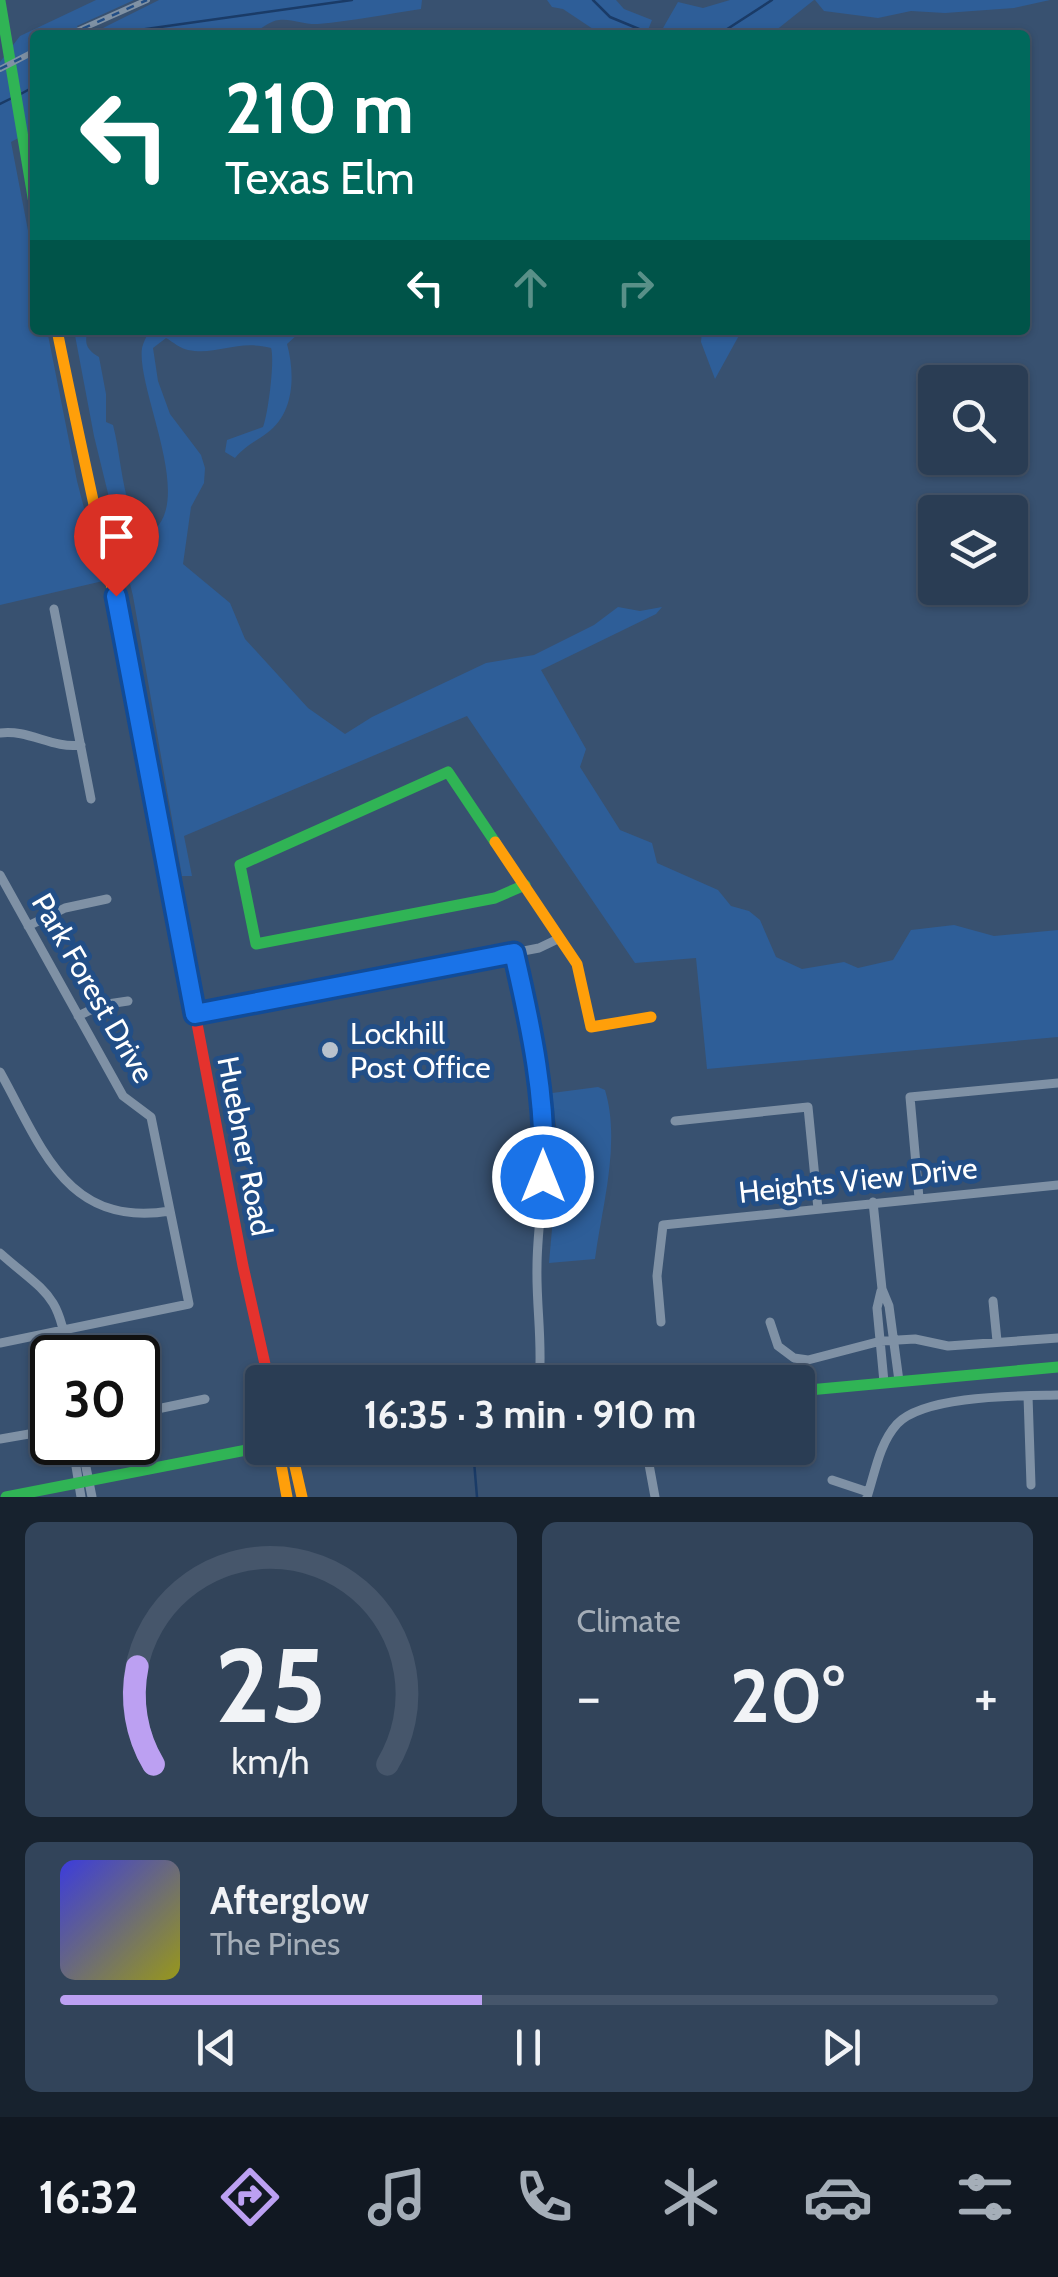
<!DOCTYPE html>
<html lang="en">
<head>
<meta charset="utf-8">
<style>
  :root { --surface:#2a3d54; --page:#32445a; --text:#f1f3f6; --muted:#a5aeb8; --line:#46566b; --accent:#bca0f2 }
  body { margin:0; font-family:Cabin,sans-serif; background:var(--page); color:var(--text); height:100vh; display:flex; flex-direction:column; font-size:38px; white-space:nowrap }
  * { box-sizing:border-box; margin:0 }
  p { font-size:32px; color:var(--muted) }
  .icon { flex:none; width:55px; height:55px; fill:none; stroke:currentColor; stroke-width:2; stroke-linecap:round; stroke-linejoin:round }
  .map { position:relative; height:1497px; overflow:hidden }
  .side { display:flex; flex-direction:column; gap:25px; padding:25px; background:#17222e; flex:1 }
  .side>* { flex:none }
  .hud { position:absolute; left:30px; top:30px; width:1000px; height:305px; border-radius:10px; box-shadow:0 2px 8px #0004,0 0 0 2px var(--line); background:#00695c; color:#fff; overflow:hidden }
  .tools { position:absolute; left:918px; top:365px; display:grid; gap:20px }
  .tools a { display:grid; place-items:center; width:110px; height:110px; border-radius:10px; background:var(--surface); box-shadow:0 2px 8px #0004,0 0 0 2px var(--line); font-size:50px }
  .speed { position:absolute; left:30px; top:1335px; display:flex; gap:20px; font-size:50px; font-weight:700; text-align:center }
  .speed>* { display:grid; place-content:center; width:130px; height:130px; border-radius:50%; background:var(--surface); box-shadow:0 2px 8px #0004,0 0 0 2px var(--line); line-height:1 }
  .speed .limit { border:5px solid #111; border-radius:15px; background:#fff; color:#111 }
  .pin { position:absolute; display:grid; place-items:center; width:85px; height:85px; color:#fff; margin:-102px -42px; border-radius:50% 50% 50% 0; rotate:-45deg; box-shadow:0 0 10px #0007 }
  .pin .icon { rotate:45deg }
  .me { position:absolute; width:110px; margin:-55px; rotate:0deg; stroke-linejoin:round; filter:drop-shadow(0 0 8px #0008) }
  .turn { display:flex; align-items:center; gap:35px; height:210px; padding:0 30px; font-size:45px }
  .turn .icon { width:130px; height:130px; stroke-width:2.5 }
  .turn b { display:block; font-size:70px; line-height:85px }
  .lanes { display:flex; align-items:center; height:95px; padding:0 30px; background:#0003; justify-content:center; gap:50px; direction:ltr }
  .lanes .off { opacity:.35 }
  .big { font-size:75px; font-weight:700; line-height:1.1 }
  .side .widget { flex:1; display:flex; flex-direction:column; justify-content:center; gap:15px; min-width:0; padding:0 35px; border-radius:15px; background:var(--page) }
  .side .dial { align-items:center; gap:0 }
  .dial svg { height:260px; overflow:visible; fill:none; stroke:var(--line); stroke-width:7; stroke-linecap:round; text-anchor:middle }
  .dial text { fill:var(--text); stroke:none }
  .song { display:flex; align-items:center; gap:30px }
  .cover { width:120px; height:120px; border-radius:15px; background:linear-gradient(135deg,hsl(240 70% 55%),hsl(60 70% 35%)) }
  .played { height:10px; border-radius:5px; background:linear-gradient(90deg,var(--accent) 45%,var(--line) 45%) }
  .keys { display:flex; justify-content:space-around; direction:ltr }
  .heat { display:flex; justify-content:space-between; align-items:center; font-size:55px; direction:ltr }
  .side .tiles { flex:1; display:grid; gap:25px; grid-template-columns:1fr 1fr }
  .widget:last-child { grid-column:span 2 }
  .trip { position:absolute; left:245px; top:1365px; width:570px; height:100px; border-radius:10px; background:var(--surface); box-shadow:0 2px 8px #0004,0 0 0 2px var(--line); font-weight:700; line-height:100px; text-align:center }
  .tabs { display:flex; height:160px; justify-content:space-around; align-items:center; background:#111822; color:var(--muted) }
  .tabs .icon { width:70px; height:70px }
  .tabs .selected { color:var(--accent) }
  .tabs b { font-size:45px; color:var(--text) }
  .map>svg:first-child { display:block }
  .green { fill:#2e5e98 }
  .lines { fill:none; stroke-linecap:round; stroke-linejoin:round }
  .stream { stroke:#1a3b67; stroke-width:2.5 }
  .street { stroke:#7f91a5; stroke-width:9 }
  .fast { stroke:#30b455; stroke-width:11 }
  .slow { stroke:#ff9f0a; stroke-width:11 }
  .jam { stroke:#e5322d; stroke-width:11 }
  .rail-casing { stroke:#7f91a4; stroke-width:6 }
  .rail { stroke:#224e86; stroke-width:2.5; stroke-dasharray:8; stroke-linecap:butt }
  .route-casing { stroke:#114b97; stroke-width:25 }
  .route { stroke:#1a73e8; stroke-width:18 }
  .poi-dot { fill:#b9c2cd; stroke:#224e86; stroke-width:4 }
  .labels { text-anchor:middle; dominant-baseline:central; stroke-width:10; stroke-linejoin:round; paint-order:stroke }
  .street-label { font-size:30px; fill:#fff; stroke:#224e86 }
  .poi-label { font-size:30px; fill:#fff; stroke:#224e86; text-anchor:start }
</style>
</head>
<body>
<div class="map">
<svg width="1058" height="1497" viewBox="0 0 1058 1497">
  <rect width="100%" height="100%" fill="#385170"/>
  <!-- green -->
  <path class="green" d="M96,0H134L77,26L81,35H35V129L11,142L35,267V330H47L77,481L103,581L0,605V62L20,36Z
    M159,0H422L421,9C387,14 353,21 318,24C305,25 291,18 279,20C269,21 260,30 251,35H89Z
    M547,0H616L624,9L652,20L646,35H602L563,9L552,7Z
    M730,0H814L770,35H659L678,2L703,8Z
    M815,0H1050L1014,8L945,13L911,11L878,18L824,11Z
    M74,330H99L87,334C84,345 89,351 99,357L106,394V422L113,425C122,458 122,511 145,536C201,510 136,392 142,348C143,343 146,338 148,333L145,330H314L299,333L287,344C295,373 295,413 267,433C255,442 245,446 235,458L225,452L227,440L263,427C268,415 275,360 271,348C237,339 217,356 188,350C181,349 173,342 166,338L153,348L158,381L170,414L201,455L205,468L204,483L191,507L183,564L230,603L245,639L308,708L345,734L372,717L486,663L534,655L594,625L618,607L640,611L662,607L656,614L541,670L586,749L580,767L620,830L652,843L657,863L718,890L731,906L749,911L760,920L776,957L802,969L844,962L858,968L893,960L911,930L954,925L994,936L1058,930V1037L707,1069L696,958L635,963L467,716L184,836L192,876H182L133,596L94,436Z
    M702,330H742L715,379L701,342Z
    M598,1087L605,1090C621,1143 602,1206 595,1259L549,1263L559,1150L552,1093Z"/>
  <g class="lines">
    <!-- stream -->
    <path class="stream" d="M593,0L610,17L639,29
      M122,35L132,31L352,0
      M718,35L772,0
      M19,95L35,86
      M0,104L12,98
      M473,1449L477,1497"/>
    <!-- street -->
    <path class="street" d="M54,609L91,799
      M0,733C29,729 52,749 81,745
      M0,875L123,1096L151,1117L189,1304L0,1343
      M28,926L65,908L107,899
      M514,953C528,1017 544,1085 544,1151C545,1190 537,1228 537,1267C536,1305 543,1345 539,1382
      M195,1015L539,948L560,938
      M78,1016L101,1005L128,1001
      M0,1072C42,1147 66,1228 170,1211
      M675,1121L808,1107L818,1209
      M919,1198L910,1097L1058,1083
      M873,1202L882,1289L889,1306L899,1381
      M0,1253C45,1293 60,1292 68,1358
      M881,1291L877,1308L884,1382
      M993,1301L997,1341
      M661,1322L657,1276L663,1225L1058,1185
      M770,1322L778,1346L794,1358L808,1360L881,1341L915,1339L948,1346L1058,1338
      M541,1367L548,1382
      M1028,1396L1031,1485
      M138,1413L205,1399
      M0,1439L52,1430
      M72,1442L81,1497
      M81,1442L92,1497
      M646,1448L655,1497
      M832,1480L868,1492
      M867,1497C875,1473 879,1444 897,1424C924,1395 1019,1396 1058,1395"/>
    <!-- fast -->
    <path class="fast" d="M0,1L35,209
      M495,842L448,772L240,865L256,944L495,898L525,885
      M798,1391L1058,1367
      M6,1497L262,1447"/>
    <!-- slow -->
    <path class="slow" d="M57,330C86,474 120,616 147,760
      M495,842L577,964L591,1027L651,1017
      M283,1448L281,1464L287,1497
      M286,1448L294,1462L302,1497"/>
    <!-- jam -->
    <path class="jam" d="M147,760L243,1266L269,1382"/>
    <!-- rail casing -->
    <g class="rail-casing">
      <path id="rail" d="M68,35L147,0
        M0,69L35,51"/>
    </g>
    <!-- rail -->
    <use href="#rail" class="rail"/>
  </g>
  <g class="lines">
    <!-- route casing -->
    <g class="route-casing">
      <path id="route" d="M116,596L195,1014L514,953C531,1026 547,1102 543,1177"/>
    </g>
    <!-- route -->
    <use href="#route" class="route"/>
  </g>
  <!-- markers -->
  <circle class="poi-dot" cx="330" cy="1050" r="10"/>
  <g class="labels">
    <!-- street labels -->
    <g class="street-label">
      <text transform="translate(93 988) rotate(60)">Park Forest Drive</text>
      <text transform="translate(245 1146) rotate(79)">Huebner Road</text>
      <text transform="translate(858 1180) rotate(-6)">Heights View Drive</text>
    </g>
    <!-- poi labels -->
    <g class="poi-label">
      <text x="350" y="1033">Lockhill<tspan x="350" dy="34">Post Office</tspan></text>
    </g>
  </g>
</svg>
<div class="tools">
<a><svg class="icon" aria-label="search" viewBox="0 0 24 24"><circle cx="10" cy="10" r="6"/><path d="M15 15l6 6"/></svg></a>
<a><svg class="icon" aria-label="layers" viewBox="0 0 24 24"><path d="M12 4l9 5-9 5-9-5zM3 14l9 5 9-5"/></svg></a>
</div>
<div class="speed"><div class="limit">30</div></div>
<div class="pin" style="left:116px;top:596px;background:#d93025"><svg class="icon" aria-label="arrive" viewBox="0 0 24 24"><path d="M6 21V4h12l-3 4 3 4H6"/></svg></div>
<svg class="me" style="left:543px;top:1177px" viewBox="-20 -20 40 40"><circle r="17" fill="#1a73e8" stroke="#fff" stroke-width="3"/><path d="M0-11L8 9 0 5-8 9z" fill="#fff"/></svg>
<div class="trip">16:35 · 3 min · 910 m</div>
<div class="hud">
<div class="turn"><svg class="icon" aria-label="left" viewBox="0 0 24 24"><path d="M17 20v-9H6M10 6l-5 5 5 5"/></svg><div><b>210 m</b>Texas Elm</div></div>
<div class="lanes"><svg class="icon" aria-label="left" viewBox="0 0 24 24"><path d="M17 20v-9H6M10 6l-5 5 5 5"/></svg><svg class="icon off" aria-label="ahead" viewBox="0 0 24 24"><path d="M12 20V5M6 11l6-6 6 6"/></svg><svg class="icon off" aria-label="right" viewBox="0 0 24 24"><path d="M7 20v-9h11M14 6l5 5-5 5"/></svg></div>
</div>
</div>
<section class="side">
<div class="tiles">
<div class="widget dial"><svg viewBox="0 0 100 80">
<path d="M14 69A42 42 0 1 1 86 69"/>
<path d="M14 69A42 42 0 0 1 9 39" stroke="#bca0f2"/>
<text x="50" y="56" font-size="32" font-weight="700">25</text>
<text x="50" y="72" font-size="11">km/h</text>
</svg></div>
<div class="widget"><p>Climate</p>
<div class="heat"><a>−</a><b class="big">20°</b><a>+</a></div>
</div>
<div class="widget">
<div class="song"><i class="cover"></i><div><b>Afterglow</b><p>The Pines</p></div></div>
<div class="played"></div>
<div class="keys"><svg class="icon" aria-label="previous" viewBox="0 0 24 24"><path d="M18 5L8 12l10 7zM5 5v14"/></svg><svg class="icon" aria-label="pause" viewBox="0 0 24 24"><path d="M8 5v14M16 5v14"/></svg><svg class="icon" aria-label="next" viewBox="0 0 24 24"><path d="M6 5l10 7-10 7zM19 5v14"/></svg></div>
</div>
</div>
</section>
<nav class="tabs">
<b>16:32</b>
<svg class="icon selected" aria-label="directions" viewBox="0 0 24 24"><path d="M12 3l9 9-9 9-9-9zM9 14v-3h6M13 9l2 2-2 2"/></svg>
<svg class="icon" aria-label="music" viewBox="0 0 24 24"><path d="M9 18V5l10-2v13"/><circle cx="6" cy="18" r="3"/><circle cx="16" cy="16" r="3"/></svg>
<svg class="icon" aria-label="phone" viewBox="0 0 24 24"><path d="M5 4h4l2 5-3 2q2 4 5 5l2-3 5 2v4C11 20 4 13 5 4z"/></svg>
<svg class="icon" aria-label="climate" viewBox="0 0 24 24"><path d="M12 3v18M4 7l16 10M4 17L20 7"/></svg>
<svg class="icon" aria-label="car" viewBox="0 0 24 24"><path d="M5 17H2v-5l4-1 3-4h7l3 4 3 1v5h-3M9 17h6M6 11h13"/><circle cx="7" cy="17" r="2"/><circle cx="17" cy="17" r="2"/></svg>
<svg class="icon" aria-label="filters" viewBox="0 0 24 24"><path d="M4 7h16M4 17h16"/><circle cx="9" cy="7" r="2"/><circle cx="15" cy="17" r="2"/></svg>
</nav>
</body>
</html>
